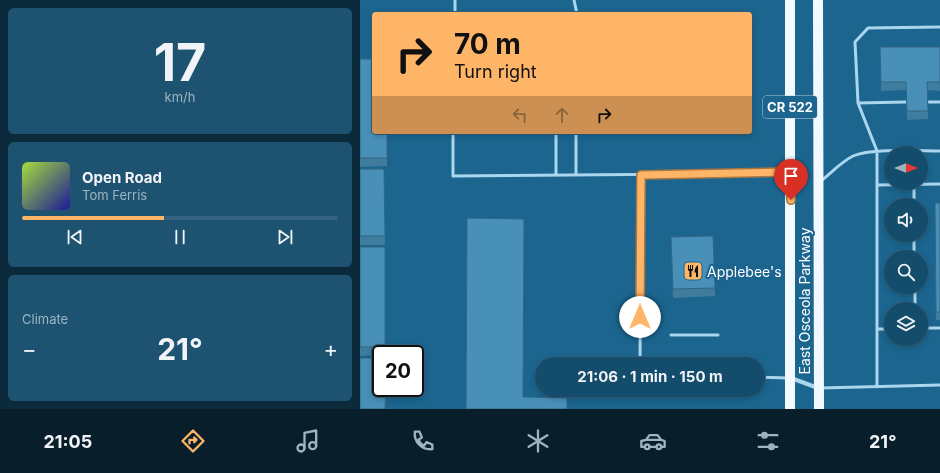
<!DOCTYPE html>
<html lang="en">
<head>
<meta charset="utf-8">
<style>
  :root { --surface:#144c6b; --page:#1d5371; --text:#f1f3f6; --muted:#9db4c1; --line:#33637e; --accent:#ffb567 }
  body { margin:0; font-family:Inter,sans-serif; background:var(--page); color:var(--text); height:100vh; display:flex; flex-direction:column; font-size:15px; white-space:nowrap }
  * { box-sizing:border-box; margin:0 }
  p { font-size:13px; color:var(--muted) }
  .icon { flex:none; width:22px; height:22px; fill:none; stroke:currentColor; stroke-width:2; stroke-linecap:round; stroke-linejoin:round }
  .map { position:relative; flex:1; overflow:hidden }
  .panel { display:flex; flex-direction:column; gap:8px; padding:8px; background:#0b2a3b; width:360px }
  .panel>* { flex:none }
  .guide { position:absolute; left:12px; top:12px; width:380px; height:122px; border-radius:4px; box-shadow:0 2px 6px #0003,0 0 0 1px var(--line); background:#ffb567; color:#111; overflow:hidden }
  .needle { width:26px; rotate:90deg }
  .controls { position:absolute; left:524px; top:146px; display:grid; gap:8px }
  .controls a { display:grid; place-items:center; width:44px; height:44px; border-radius:50%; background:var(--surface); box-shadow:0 2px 6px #0003,0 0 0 1px var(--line); font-size:20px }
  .speed { position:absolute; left:12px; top:345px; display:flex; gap:8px; font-size:20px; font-weight:700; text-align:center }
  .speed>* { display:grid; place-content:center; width:52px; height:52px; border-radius:50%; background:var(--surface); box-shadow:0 2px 6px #0003,0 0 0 1px var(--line); line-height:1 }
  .speed .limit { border:2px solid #111; border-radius:6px; background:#fff; color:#111 }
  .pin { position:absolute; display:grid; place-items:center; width:34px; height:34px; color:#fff; margin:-41px -17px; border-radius:50% 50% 50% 0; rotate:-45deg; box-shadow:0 0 4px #0007 }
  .pin .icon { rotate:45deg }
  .me { position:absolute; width:44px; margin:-22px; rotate:0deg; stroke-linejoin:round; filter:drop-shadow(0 0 3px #0008) }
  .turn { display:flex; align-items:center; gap:14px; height:84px; padding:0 16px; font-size:18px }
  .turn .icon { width:52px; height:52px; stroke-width:2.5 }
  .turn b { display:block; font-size:28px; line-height:34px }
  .lanes { display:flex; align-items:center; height:38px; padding:0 16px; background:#0003; justify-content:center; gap:20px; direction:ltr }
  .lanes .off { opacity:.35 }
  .big { font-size:30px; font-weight:700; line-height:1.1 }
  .panel .widget { flex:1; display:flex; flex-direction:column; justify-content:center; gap:6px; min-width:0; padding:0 14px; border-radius:6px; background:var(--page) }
  .panel .dial { align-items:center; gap:0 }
  .dial b { font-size:52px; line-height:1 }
  .song { display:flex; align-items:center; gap:12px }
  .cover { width:48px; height:48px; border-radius:6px; background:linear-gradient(135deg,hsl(80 70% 55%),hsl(240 70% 35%)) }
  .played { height:4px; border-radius:2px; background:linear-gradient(90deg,var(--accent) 45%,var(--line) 45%) }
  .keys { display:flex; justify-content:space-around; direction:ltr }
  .heat { display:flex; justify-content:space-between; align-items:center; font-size:22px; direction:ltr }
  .trip { position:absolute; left:175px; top:357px; width:230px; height:40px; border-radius:20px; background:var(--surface); box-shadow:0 2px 6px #0003,0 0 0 1px var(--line); font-weight:700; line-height:40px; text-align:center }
  .tab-bar { display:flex; height:64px; justify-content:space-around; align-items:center; background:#081e2b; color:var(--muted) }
  .tab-bar .icon { width:28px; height:28px }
  .tab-bar .selected { color:var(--accent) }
  .tab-bar b { font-size:18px; color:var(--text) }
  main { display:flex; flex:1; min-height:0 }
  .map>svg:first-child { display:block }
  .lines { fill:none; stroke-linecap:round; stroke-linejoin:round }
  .lane { stroke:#aad6ee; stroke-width:3 }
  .street { stroke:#aad6ee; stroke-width:4 }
  .primary { stroke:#f1f9ff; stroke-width:10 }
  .wall { fill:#3f7c9e }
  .building { fill:#4990b8; stroke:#336581 }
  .route-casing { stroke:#a67643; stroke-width:10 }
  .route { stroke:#ffb567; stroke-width:7 }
  .labels { text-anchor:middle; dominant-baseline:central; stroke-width:4; stroke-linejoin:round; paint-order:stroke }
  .shield { fill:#1b658f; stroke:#bbd1dd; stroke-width:1 }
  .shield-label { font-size:13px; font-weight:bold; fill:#fff }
  .poi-label { font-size:14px; fill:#fff; stroke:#1b658f; text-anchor:start }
  .street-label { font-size:14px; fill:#fff; stroke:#1b658f }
</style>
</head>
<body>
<main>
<section class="panel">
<div class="widget dial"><b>17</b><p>km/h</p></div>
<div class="widget">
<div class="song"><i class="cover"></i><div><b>Open Road</b><p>Tom Ferris</p></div></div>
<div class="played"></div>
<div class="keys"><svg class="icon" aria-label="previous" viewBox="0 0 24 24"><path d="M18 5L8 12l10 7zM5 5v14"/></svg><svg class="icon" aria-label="pause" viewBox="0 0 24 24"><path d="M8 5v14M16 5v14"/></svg><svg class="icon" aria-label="next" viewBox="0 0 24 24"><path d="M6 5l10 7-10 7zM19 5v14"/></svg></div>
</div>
<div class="widget"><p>Climate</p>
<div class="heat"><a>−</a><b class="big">21°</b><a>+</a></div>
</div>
</section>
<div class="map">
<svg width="580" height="409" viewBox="0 0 580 409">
  <rect width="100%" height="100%" fill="#1b658f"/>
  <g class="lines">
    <!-- lane -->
    <path class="lane" d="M214,0L217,14
      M95,14V0
      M567,102H580
      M498,103L546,102
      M93,132V176L334,174L429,172
      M196,132V175
      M216,175V132
      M461,181C471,173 481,162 493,156C511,148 558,151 580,151
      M517,185L580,184
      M554,185V205
      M554,235V257
      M555,287V309
      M561,328H580
      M517,329H531
      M311,335H358
      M280,364L281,175
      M398,377L428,378
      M517,387V151L498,103L495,42L508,28L580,27
      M460,388L580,385"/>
    <!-- street -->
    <path class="street" d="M431,378L458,388"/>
    <!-- primary -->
    <path class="primary" d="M430,0V409
      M458,0L459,409"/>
  </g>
  <!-- wall -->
  <path class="wall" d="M520,47H580V91L568,90V119L547,120L546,90L521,91Z
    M0,59L27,132V166L0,167Z
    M0,169H24L25,245H0Z
    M575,203H580V320H576Z
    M311,245L355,288V296L313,298Z
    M0,247H25V354H21V355L0,356Z"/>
  <!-- building -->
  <path class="building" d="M520,47H580V82H567L568,111H547L546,82H521Z
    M0,59H14V132H27V158H0Z
    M0,169H24L25,236H0Z
    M575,203H580V312H576Z
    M107,218L164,219L163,397L207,398V409H106Z
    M353,236L355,288L313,289L311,237Z
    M0,247H25V347H0Z
    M0,358H21V388H26L25,409H0Z"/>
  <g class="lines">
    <!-- route casing -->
    <g class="route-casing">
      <path id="route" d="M280,317L281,175L430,172L431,200"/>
    </g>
    <!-- route -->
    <use href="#route" class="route"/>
  </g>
  <!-- icons -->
  <defs>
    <g id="restaurant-square" transform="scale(1)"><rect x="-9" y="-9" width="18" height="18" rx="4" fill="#ffb567" stroke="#1b658f"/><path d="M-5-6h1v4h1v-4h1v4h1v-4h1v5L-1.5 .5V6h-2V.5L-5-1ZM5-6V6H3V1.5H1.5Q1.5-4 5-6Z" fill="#111"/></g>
  </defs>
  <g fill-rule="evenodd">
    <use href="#restaurant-square" x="333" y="271"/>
  </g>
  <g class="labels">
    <!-- shield labels -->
    <rect class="shield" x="403" y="96" width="54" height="22" rx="3"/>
    <g class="shield-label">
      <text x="430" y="107">CR 522</text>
    </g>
    <!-- poi labels -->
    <g class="poi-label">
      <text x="347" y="271">Applebee's</text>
    </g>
    <!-- street labels -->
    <g class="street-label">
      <text transform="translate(444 301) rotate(-90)">East Osceola Parkway</text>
    </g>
  </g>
</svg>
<div class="controls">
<a><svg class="needle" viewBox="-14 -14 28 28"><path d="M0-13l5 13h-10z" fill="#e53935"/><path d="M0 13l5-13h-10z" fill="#9db4c1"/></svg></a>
<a><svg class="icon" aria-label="sound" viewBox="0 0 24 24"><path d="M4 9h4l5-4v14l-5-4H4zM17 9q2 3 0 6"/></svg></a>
<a><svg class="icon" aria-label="search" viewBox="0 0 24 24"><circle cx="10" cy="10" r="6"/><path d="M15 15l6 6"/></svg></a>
<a><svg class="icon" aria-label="layers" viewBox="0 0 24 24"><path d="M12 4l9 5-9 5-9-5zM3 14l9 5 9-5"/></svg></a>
</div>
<div class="speed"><div class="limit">20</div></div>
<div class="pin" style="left:431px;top:200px;background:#d93025"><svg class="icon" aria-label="arrive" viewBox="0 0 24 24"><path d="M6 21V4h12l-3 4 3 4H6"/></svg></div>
<svg class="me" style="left:280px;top:317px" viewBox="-20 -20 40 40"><circle r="19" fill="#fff"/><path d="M0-13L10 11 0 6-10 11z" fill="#ffb567"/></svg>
<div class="trip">21:06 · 1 min · 150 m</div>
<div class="guide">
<div class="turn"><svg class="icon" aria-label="right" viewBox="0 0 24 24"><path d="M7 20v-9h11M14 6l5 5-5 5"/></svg><div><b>70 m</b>Turn right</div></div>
<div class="lanes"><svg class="icon off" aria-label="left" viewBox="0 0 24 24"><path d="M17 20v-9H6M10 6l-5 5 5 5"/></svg><svg class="icon off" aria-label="ahead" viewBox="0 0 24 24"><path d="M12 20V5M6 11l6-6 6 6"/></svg><svg class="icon" aria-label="right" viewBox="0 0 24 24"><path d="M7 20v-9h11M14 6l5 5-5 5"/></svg></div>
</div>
</div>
</main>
<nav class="tab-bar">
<b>21:05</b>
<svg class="icon selected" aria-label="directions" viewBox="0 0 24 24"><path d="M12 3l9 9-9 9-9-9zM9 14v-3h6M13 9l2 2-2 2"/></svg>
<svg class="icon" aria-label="music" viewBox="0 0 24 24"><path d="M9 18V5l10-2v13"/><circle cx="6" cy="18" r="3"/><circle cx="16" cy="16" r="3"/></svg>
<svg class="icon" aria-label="phone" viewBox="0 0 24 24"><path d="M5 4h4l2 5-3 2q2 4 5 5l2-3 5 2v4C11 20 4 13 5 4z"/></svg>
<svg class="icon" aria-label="climate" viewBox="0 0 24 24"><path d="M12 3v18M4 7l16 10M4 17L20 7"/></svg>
<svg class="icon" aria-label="car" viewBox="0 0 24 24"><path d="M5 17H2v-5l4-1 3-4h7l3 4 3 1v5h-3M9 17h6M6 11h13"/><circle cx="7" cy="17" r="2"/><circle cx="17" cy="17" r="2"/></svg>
<svg class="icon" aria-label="filters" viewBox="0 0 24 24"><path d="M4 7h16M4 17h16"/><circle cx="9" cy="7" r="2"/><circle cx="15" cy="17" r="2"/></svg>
<b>21°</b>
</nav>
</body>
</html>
